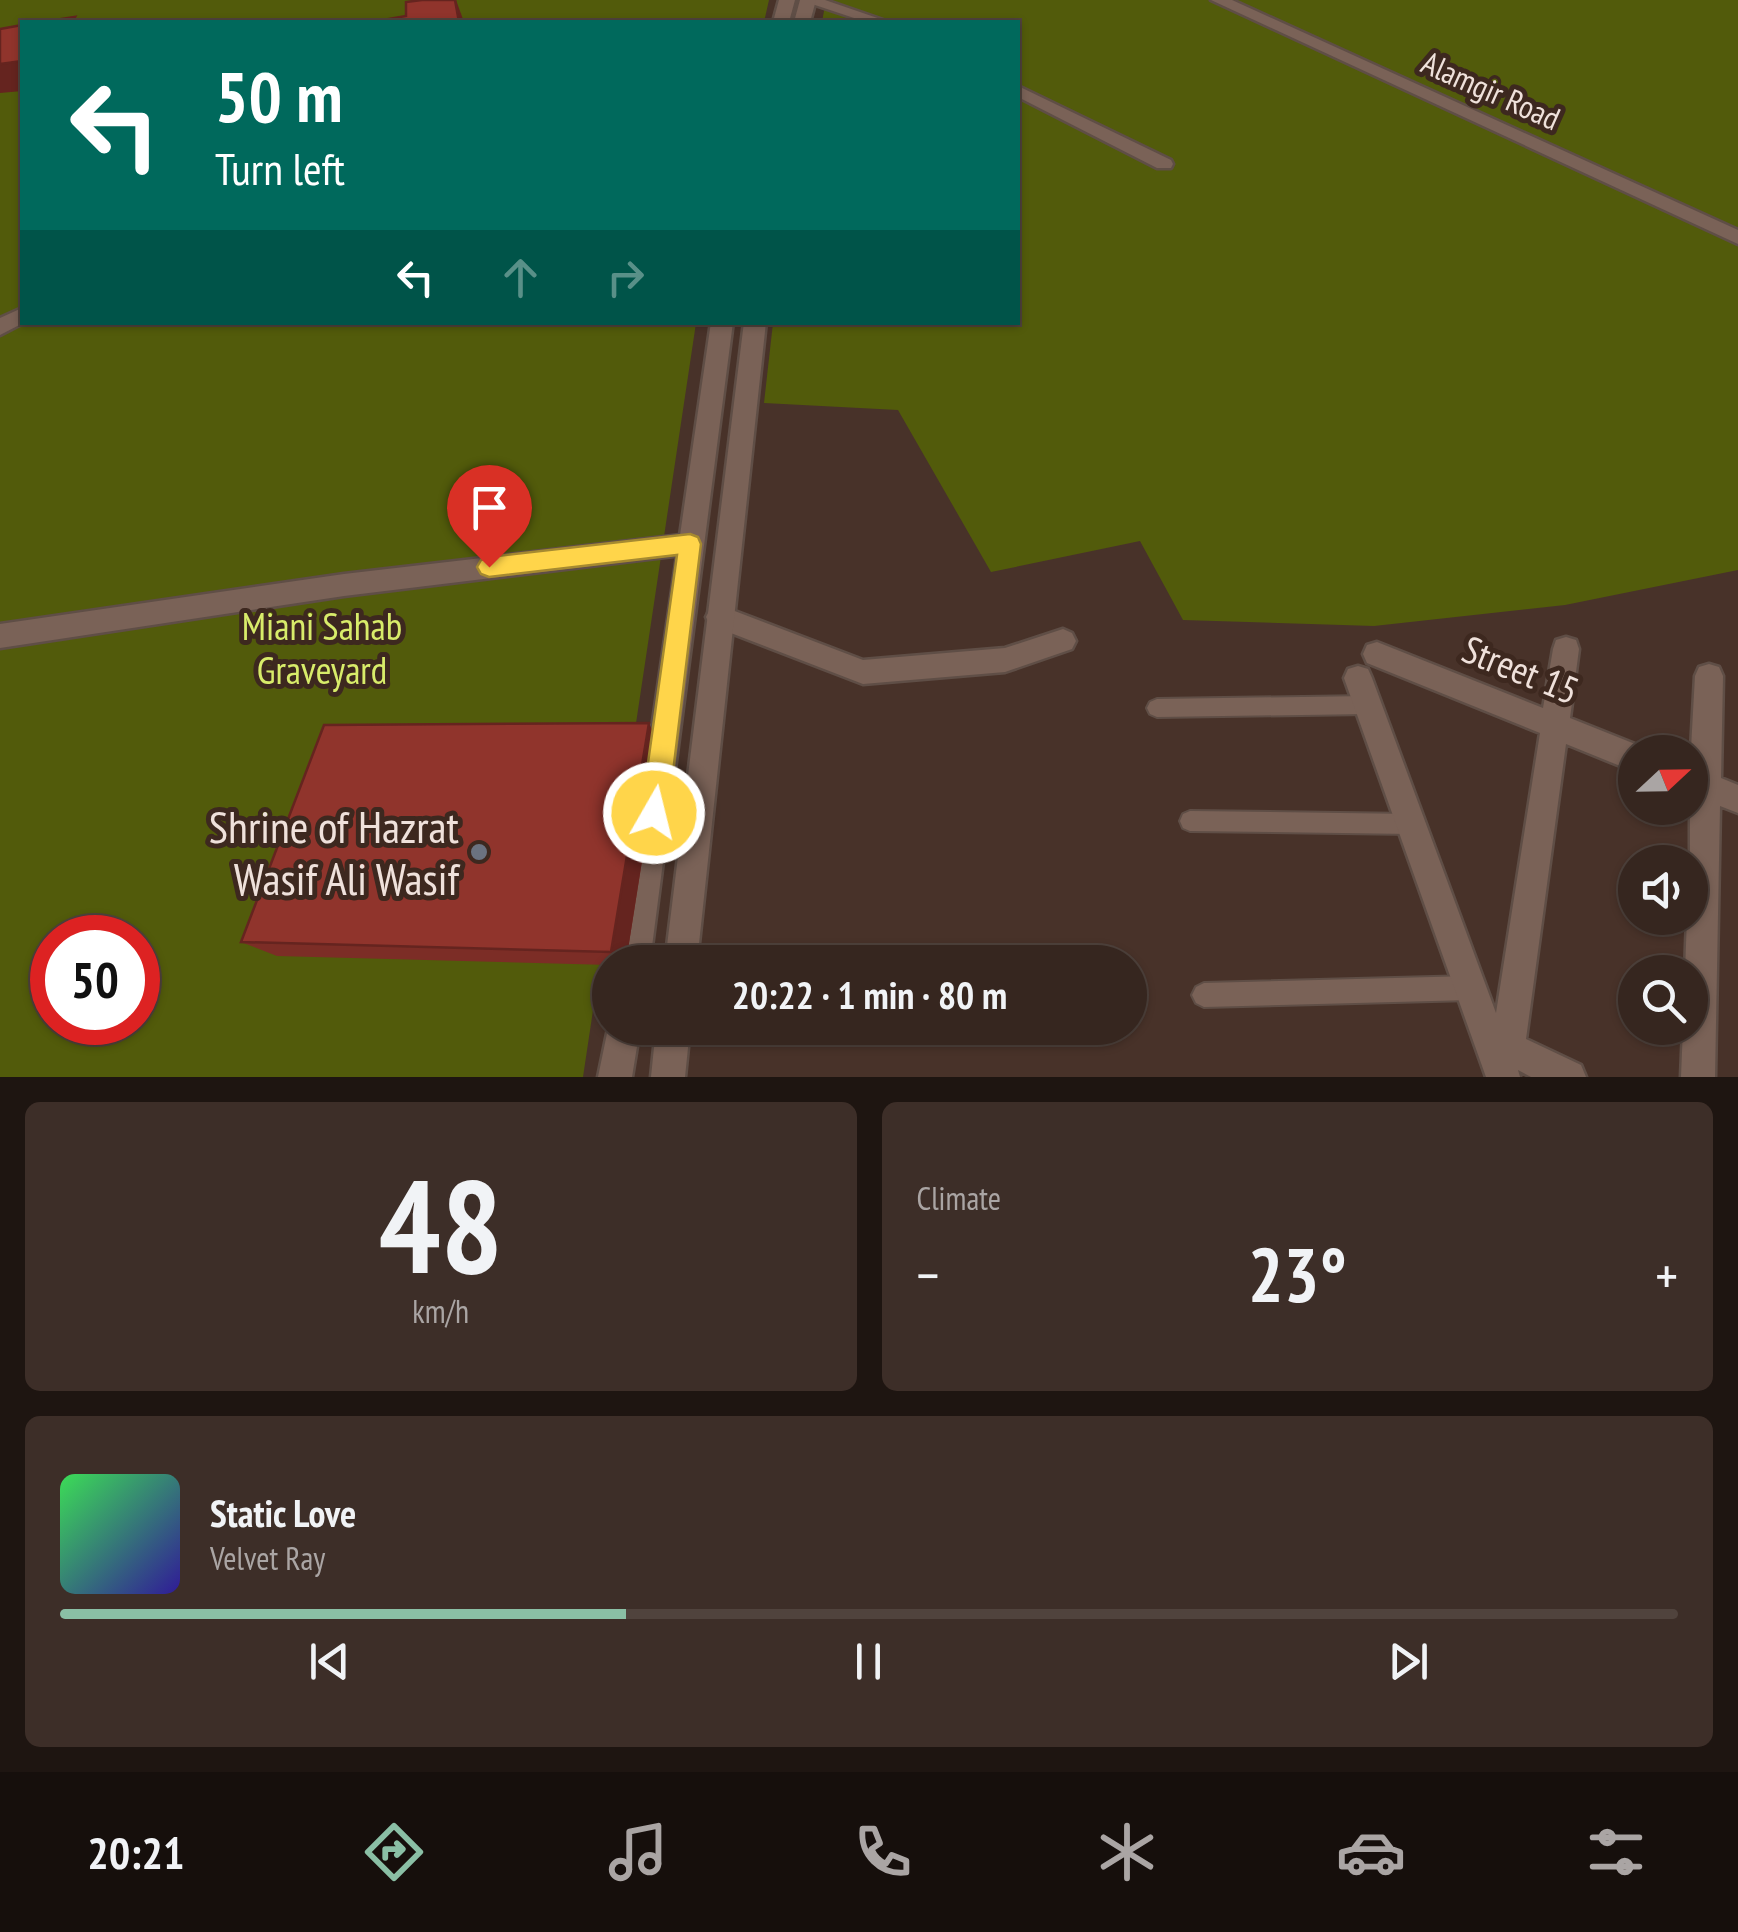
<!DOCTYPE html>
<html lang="en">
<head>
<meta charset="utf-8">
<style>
  :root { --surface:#36261f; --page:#3d2e28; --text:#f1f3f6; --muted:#aaa5a4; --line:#50433d; --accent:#8abfa5 }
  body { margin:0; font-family:"PT Sans Narrow",sans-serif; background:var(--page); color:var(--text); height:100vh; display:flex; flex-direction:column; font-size:38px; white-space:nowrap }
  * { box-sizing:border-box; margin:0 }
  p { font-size:32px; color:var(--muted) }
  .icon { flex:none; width:55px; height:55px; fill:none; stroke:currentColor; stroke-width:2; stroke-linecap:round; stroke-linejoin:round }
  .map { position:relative; height:1077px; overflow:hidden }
  .details { display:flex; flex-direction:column; gap:25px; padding:25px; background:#1e1511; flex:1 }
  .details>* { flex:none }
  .guide { position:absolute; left:20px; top:20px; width:1000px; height:305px; border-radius:0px; box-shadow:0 2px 8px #0004,0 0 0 2px var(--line); background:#00695c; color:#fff; overflow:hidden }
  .needle { width:65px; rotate:68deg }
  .buttons { position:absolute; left:1618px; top:735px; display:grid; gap:20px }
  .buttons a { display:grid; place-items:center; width:90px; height:90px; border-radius:50%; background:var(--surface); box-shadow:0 2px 8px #0004,0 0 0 2px var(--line); font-size:50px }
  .speed { position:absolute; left:30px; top:915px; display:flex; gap:20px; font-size:50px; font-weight:700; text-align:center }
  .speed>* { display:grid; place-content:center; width:130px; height:130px; border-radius:50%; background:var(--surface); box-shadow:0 2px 8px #0004,0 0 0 2px var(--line); line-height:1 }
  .speed .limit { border:15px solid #d22; background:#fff; color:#111 }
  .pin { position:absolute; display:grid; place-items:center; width:85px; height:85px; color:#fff; margin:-102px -42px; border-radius:50% 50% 50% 0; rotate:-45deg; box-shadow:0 0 10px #0007 }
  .pin .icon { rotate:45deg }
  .me { position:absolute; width:110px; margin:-55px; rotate:8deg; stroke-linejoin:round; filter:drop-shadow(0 0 8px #0008) }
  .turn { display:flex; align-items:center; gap:35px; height:210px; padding:0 30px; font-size:45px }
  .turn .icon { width:130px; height:130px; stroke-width:2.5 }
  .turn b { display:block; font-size:70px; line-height:85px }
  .lanes { display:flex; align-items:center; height:95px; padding:0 30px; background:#0003; justify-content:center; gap:50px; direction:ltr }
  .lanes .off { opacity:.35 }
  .big { font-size:75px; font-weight:700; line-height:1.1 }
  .details .widget { flex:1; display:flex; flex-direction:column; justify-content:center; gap:15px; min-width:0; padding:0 35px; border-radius:15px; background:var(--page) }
  .details .dial { align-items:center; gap:0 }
  .dial b { font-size:130px; line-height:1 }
  .song { display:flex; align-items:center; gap:30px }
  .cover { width:120px; height:120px; border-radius:15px; background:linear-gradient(135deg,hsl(130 70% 55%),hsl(250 70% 35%)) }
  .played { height:10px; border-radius:5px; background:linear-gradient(90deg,var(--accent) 35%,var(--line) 35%) }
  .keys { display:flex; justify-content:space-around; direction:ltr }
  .heat { display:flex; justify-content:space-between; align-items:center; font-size:55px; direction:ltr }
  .details .tiles { flex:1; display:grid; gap:25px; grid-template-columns:1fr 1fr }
  .widget:last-child { grid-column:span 2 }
  .trip { position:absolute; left:592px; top:945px; width:555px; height:100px; border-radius:50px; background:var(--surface); box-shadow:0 2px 8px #0004,0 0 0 2px var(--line); font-weight:700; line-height:100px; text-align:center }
  .tabs { display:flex; height:160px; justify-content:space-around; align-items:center; background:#160f0c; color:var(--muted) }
  .tabs .icon { width:70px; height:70px }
  .tabs .selected { color:var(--accent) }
  .tabs b { font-size:45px; color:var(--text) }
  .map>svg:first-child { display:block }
  .green { fill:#525b0b; fill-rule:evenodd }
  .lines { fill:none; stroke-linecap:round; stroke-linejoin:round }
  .service-casing { stroke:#5f4e46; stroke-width:4 }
  .minor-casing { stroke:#5f4e46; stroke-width:5 }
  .tertiary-casing { stroke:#5f4e46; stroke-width:5 }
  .secondary-casing { stroke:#5f4e46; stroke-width:5 }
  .service { fill:#7a6257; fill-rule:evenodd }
  .minor { fill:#7a6257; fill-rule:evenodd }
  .tertiary { fill:#7a6257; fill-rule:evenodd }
  .secondary { fill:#7a6257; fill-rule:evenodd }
  .wall { fill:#7c2d26 }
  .shaded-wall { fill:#65241f }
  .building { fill:#90342c; stroke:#65241f; stroke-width:2.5 }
  .route { fill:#ffd54a; stroke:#a68a30; stroke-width:2.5 }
  .worship-dot { fill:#6b7280; stroke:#3d281f; stroke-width:4 }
  .labels { text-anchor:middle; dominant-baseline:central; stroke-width:10; stroke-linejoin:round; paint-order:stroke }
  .far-street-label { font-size:32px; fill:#efe1db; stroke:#3d281f }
  .park-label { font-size:38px; fill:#d8ec6a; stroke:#3d281f }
  .street-label { font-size:38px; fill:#efe1db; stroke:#3d281f }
  .near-poi-label { font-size:45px; fill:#efe1db; stroke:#3d281f; text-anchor:end }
</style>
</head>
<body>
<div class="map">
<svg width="1738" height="1077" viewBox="0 0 1738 1077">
  <rect width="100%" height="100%" fill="#483229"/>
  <!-- green -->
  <path class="green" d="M0,0H769L764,22H22V322L696,323L583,1077H0ZM52,938H138V1022H52Z
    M826,0H1738V570L1565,605L1374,626L1183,620L1140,541L991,572L898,410L764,403L773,323L1018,322V22H822Z"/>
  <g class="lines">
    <!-- service casing -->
    <g class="service-casing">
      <path id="service" d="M1368,696L1375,699L1378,705L1375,711L1368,714L1157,717L1150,714L1147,708L1150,702L1157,699Z
        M1190,811L1412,814L1419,817L1422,824L1419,831L1412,834L1190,831L1183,828L1180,821L1183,814Z
        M1471,976L1479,980L1483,988L1479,996L1471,1000L1204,1007L1196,1003L1192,995L1196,987L1204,983Z"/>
    </g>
    <!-- minor casing -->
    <g class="minor-casing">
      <path id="minor" d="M800,0H825L889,22H866Z
        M1018,86L1171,160L1173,164L1171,168H1157L1018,97Z
        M22,308L25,322L0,335V318Z
        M690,534L699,537L703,544L699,551L690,554L344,596L0,648V624L344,574Z
        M719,605L863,660L1005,648L1063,629L1072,633L1076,641L1072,649L1005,672L863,684L710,625L706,617L710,609Z
        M1566,637L1576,640L1579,649L1570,718L1645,748L1647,752H1635V772L1566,744L1526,1039L1581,1065L1586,1077H1531L1518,1070L1520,1077H1486L1344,678L1348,669L1358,666L1368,669L1372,678L1496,1013L1540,733L1367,663L1363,654L1367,645L1377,642L1543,708L1553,649L1556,640Z
        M1709,664L1719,667L1723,676L1721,778L1738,785V813L1720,806L1715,1077H1681L1683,1028H1690V972H1685L1687,918H1690V767L1695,676L1699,667Z"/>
    </g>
    <!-- tertiary casing -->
    <g class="tertiary-casing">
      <path id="tertiary" d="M1211,0H1232L1738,230V244Z"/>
    </g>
    <!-- secondary casing -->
    <g class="secondary-casing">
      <path id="secondary" d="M779,0H795L789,22H773Z
        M800,0H816L810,22H794Z
        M711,322H733L650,962H618Z
        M744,322H766L697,962H665Z
        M610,1019V1028H640L632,1077H598Z
        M656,1028H690L685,1077H651Z"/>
    </g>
    <!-- service -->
    <use href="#service" class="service"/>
    <!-- minor -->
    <use href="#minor" class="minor"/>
    <!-- tertiary -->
    <use href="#tertiary" class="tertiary"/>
    <!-- secondary -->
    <use href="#secondary" class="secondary"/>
  </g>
  <!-- wall -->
  <path class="wall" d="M660,747L626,962H610V965L277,956L241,942Z"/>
  <!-- shaded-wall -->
  <path class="shaded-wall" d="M455,0H456L464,22H459Z
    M22,61V91L0,93V64Z
    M649,723L660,747L626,962H622L611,952Z"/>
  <!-- building -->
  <path class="building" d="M422,0H455L459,22H372L406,16V2Z
    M75,17L72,22H42Z
    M22,25V61L0,64V29Z
    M649,723L611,952L241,942L324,725Z"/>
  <!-- route -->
  <path class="route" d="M690,534L698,537L701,544L668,813L664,822L654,826L645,822L641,813L677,555L489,577L481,574L477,567L481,560L489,557Z"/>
  <!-- markers -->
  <circle class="worship-dot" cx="479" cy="852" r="10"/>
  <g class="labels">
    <!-- far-street labels -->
    <g class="far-street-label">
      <text transform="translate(1491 90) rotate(24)">Alamgir Road</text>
    </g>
    <!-- park labels -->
    <g class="park-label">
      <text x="322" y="625">Miani Sahab<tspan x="322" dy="44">Graveyard</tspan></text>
    </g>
    <!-- street labels -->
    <g class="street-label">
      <text transform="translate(1521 669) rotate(22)">Street 15</text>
    </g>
    <!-- near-poi labels -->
    <g class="near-poi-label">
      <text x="459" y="826">Shrine of Hazrat<tspan x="459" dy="52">Wasif Ali Wasif</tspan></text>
    </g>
  </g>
</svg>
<div class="buttons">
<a><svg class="needle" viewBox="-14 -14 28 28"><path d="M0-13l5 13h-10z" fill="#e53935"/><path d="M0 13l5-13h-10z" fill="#aaa5a4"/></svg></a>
<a><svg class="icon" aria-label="sound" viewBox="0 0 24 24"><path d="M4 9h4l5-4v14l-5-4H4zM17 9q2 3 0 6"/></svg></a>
<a><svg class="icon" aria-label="search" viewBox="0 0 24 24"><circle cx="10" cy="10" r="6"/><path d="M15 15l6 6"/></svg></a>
</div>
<div class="speed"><div class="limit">50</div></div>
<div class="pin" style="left:489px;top:567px;background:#d93025"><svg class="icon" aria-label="arrive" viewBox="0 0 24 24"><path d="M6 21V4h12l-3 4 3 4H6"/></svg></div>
<svg class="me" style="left:654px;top:813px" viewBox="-20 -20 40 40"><circle r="17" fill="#ffd54a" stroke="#fff" stroke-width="3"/><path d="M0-11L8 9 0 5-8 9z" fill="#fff"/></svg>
<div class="trip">20:22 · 1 min · 80 m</div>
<div class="guide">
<div class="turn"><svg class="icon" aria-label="left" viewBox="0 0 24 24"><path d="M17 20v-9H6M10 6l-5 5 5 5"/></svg><div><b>50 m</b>Turn left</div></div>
<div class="lanes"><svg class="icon" aria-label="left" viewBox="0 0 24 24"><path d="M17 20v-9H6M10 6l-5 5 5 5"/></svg><svg class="icon off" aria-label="ahead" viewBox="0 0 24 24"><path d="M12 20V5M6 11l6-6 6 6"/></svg><svg class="icon off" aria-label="right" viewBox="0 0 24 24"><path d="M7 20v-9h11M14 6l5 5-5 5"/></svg></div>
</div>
</div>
<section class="details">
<div class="tiles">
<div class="widget dial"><b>48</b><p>km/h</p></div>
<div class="widget"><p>Climate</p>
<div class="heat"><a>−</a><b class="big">23°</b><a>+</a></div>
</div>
<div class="widget">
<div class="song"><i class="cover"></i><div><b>Static Love</b><p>Velvet Ray</p></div></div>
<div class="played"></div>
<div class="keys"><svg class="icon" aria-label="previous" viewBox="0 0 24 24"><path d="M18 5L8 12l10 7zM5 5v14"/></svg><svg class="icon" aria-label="pause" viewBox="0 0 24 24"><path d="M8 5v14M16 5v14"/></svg><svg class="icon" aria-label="next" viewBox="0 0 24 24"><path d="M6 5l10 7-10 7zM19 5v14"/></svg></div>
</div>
</div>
</section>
<nav class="tabs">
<b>20:21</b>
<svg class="icon selected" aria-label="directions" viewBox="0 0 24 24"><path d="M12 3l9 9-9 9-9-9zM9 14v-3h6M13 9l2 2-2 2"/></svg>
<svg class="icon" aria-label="music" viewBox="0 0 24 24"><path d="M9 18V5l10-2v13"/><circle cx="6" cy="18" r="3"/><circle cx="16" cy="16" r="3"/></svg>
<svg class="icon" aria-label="phone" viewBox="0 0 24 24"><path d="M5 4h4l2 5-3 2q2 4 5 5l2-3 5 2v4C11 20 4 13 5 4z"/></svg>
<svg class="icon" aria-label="climate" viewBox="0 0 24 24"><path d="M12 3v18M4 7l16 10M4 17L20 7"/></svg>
<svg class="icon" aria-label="car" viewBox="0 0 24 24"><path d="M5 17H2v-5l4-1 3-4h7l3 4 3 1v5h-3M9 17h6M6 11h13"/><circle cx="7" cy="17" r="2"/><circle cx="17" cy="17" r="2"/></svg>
<svg class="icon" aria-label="filters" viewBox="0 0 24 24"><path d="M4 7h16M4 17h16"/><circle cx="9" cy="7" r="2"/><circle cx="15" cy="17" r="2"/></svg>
</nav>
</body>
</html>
